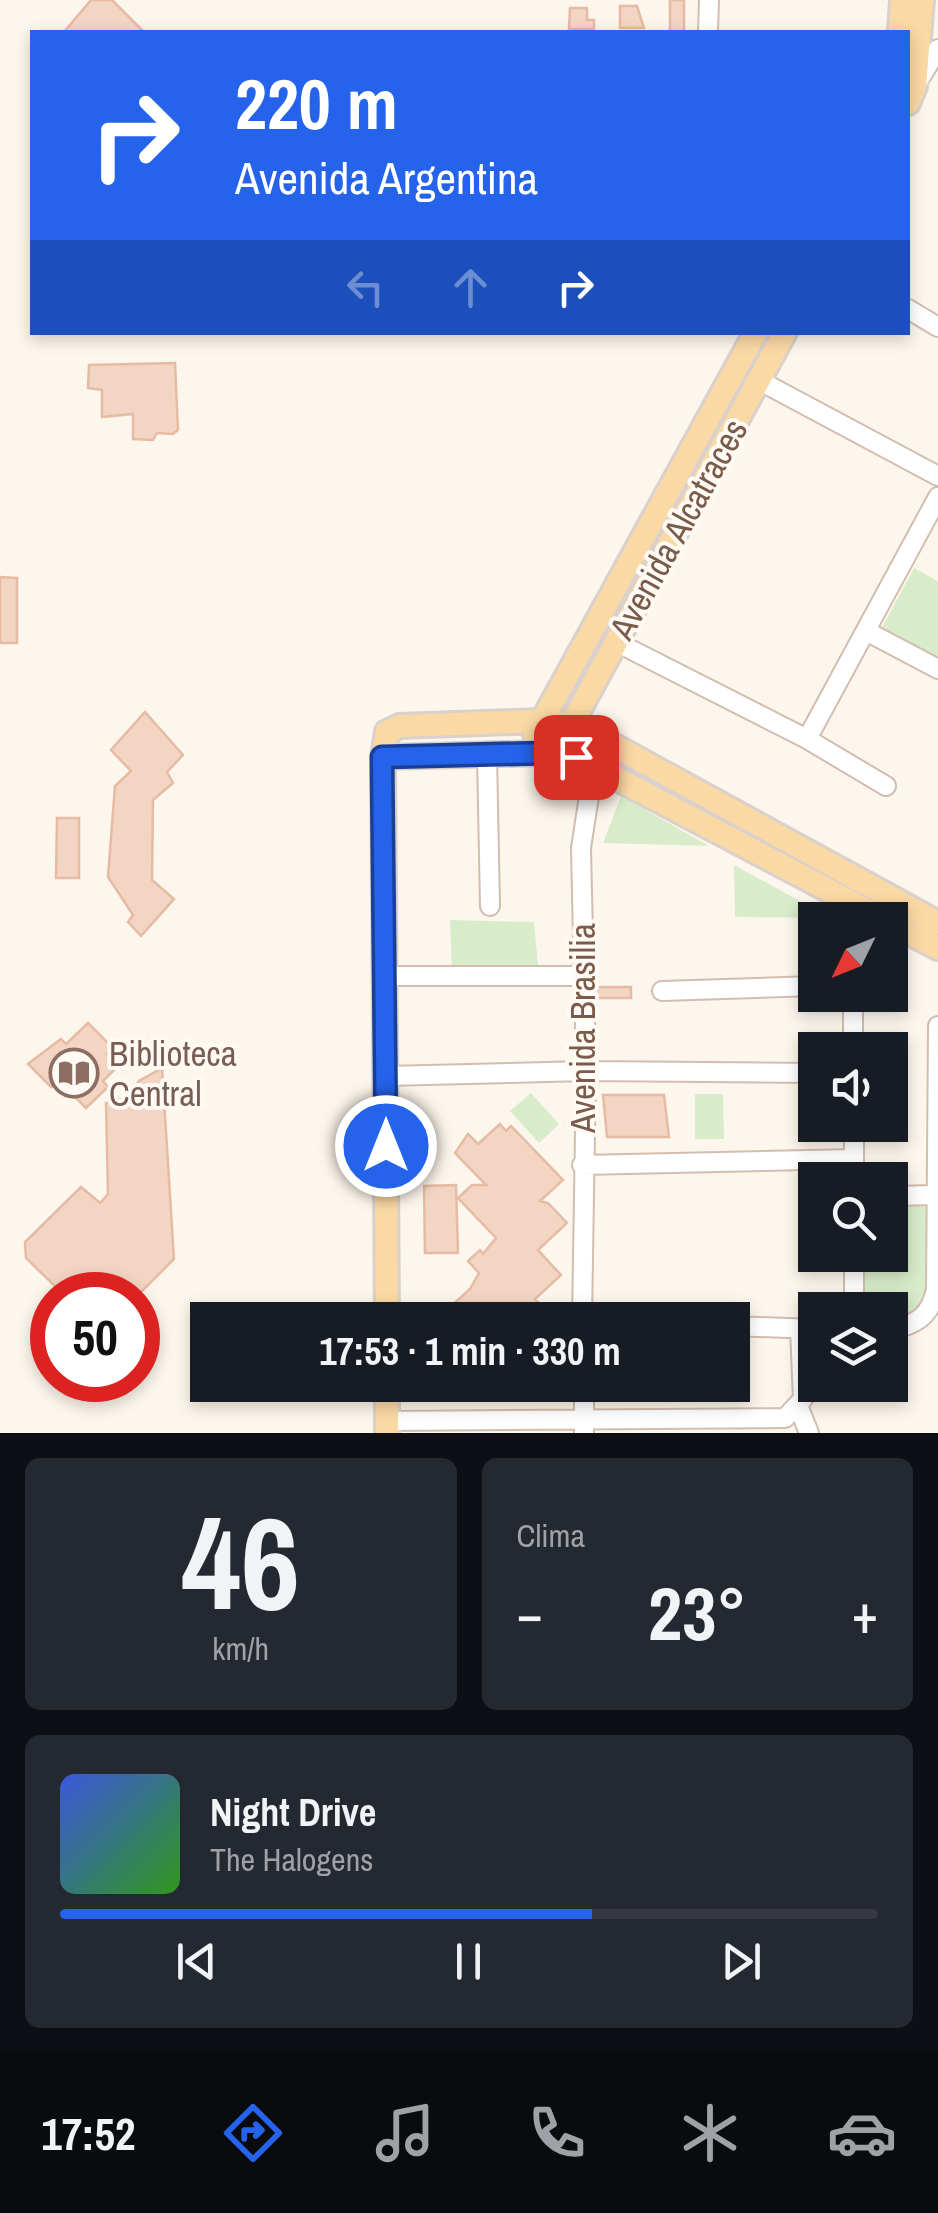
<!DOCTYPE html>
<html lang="es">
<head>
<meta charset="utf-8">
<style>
  :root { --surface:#171b24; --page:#242831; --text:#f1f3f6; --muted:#9ea1a6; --line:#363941; --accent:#2563eb }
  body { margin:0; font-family:"Archivo Narrow",sans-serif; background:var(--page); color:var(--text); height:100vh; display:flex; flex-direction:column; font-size:38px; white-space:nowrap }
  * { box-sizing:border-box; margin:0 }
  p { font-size:32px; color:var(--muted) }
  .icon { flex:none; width:55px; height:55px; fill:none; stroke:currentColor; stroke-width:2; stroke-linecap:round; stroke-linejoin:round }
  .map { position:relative; height:1433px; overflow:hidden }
  .details { display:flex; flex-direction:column; gap:25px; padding:25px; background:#0d0f14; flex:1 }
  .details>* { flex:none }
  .banner { position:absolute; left:30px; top:30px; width:880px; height:305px; border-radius:0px; box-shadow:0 5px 15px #0003; background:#2563eb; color:#fff; overflow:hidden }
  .needle { width:65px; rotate:227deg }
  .tools { position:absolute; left:798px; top:902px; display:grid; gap:20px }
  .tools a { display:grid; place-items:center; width:110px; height:110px; border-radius:0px; background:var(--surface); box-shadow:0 5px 15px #0003; font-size:50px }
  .speed { position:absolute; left:30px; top:1272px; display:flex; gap:20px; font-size:50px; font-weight:700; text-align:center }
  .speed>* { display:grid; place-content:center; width:130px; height:130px; border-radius:50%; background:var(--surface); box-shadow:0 5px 15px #0003; line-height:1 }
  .speed .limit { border:15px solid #d22; background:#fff; color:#111 }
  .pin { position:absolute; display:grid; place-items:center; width:85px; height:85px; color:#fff; margin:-42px; border-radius:20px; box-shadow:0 5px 15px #0006 }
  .me { position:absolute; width:110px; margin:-55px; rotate:0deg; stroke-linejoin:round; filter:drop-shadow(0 0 8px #0008) }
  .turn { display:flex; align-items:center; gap:35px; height:210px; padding:0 40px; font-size:45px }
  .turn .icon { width:130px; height:130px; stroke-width:2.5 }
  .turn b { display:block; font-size:70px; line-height:85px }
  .lanes { display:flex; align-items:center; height:95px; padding:0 40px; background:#0003; justify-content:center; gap:50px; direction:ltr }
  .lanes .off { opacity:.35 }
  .big { font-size:75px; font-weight:800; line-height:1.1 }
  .details .tile { flex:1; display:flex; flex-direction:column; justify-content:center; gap:15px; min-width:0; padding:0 35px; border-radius:15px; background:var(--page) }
  .details .dial { align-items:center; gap:0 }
  .dial b { font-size:130px; line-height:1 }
  .song { display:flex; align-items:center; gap:30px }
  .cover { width:120px; height:120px; border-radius:15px; background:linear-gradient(135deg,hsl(230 70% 55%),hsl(110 70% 35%)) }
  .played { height:10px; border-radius:5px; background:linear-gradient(90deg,var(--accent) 65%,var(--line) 65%) }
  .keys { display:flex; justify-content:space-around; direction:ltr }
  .heat { display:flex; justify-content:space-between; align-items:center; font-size:55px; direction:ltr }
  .details .tiles { flex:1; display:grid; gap:25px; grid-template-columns:1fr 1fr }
  .tile:last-child { grid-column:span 2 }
  .trip { position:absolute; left:190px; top:1302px; width:560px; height:100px; border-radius:0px; background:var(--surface); box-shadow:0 5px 15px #0003; font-weight:800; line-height:100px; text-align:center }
  .menu { display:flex; height:160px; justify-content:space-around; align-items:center; background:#090b0e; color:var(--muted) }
  .menu .icon { width:70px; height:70px }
  .menu .selected { color:var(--accent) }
  .menu b { font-size:45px; color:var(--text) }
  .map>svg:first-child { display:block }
  .green { fill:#d8ecc9 }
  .building { fill:#f3d5c3; stroke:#e6bba3; stroke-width:2.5 }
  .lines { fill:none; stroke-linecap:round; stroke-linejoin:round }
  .minor-casing { stroke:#d1beb0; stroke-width:22 }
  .major-casing { stroke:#dad1cd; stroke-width:28 }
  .minor { stroke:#fff; stroke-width:18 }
  .major { stroke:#fbd9a5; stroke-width:22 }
  .route-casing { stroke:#184099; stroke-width:25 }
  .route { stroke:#2563eb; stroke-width:18 }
  .labels { text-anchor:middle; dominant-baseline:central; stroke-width:8; stroke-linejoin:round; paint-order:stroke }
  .street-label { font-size:35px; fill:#7a5c4d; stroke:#fffaf3 }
  .education-label { font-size:35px; fill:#785e54; stroke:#fffaf3; text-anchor:start }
</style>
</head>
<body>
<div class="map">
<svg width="938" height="1433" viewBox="0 0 938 1433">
  <rect width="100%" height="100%" fill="#fdf6ec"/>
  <!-- green -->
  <path class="green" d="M914,568L938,581V664L878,635Z
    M621,796L709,846H710L603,843Z
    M734,865L831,918L735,917Z
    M450,920L534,922L539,975L452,974Z
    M531,1093L559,1124L539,1143L510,1111Z
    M695,1094H723L724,1139H695Z
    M890,1202L929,1203L925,1298L911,1313L890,1315V1310H858L859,1255H890Z"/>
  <!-- building -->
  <path class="building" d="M91,0H112L144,32H64Z
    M670,0H684V32H670Z
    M620,6H637L644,28H620Z
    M570,8H587V20H594V29H569Z
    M175,363L178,430L173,434L157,433L153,440L133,439V414L102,417V390L88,388L89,365Z
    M0,577L17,578V643H0Z
    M145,712L183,755L167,772L173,783L153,800L152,880L174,899L141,936L128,922L133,915L108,877L115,786L131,771L111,750Z
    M57,818H79V878H56Z
    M597,987H631V998H597Z
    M88,1023L113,1048L107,1054L119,1065L103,1081L108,1087L86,1108L58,1080L51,1087L28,1064L61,1039L66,1044Z
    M162,1068L174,1259L138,1295H64L26,1258L25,1242L81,1187L100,1203L108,1194L106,1103L126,1098L139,1081Z
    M603,1095H664L669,1137H607Z
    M500,1124L506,1131L511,1126L563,1180L540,1201L548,1203L567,1223L538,1250L561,1275L535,1299L550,1315L544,1320H425L440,1305L446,1311L470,1289L479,1273L468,1261L480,1250L483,1254L496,1238L458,1198L472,1185H486L455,1153L468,1134L478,1144Z
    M456,1185L458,1253H425L424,1186Z"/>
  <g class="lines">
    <!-- minor casing -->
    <g class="minor-casing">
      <path id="minor" d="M708,32L709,0
        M915,86L938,49
        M908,309L938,327
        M760,381L938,476
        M866,631L938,669
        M616,642L807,739L886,786
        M807,739L938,497
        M487,755L490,906
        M385,976H581
        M662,991L815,986
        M853,995V1050
        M386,1076L586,1071L815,1073
        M854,1125V1180
        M582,1165L854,1159
        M890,1196L936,1195
        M854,1255V1310
        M582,1320L586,1071L581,848L598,738
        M732,1326L815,1329
        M890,1331C916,1324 930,1317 936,1290L938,1026
        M584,1385V1433
        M799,1408L809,1433
        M387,1421L785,1418L803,1399L800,1328"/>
    </g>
    <!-- major casing -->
    <g class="major-casing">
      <path id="major" d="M900,32L902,0
        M908,103L915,86L922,0
        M571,725L785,332
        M535,734L756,332
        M383,757L545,753L576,757L885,920
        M890,923L938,948
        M387,1320L383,757L387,732L400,726L540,721L578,726L938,923
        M387,1385V1433"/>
    </g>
    <!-- minor -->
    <use href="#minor" class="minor"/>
    <!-- major -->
    <use href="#major" class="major"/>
  </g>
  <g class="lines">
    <!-- route casing -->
    <g class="route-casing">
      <path id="route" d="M386,1146L382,757L545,753L576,757"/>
    </g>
    <!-- route -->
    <use href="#route" class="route"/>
  </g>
  <!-- icons -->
  <defs>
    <g id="library-ring" transform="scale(2.5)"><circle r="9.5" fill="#fffaf3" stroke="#8d6e63" stroke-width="1.5"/><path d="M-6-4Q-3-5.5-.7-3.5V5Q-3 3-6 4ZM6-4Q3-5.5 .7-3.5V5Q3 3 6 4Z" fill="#8d6e63"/></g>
  </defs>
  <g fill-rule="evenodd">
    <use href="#library-ring" x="74" y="1073"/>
  </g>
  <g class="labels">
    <!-- street labels -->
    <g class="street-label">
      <text transform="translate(678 529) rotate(-61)">Avenida Alcatraces</text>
      <text transform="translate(582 1028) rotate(-90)">Avenida Brasilia</text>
    </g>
    <!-- education labels -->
    <g class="education-label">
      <text x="109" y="1053">Biblioteca<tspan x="109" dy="40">Central</tspan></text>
    </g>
  </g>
</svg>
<div class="tools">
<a><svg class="needle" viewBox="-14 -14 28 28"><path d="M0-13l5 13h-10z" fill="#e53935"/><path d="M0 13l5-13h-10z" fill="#9ea1a6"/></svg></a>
<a><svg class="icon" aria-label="sound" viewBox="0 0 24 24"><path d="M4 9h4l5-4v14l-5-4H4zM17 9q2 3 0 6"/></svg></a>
<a><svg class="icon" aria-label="search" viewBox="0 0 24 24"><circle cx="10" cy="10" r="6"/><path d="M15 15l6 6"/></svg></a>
<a><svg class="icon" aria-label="layers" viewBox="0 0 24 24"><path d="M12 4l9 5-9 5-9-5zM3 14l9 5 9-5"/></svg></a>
</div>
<div class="speed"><div class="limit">50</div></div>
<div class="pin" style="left:576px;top:757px;background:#d93025"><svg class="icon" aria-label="arrive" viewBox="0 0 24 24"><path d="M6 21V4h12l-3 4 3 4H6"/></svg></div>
<svg class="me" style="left:386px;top:1146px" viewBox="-20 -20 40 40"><circle r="17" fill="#2563eb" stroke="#fff" stroke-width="3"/><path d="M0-11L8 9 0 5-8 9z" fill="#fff"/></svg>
<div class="trip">17:53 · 1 min · 330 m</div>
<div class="banner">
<div class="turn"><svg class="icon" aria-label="right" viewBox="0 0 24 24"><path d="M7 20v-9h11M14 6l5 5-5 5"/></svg><div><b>220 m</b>Avenida Argentina</div></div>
<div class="lanes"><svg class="icon off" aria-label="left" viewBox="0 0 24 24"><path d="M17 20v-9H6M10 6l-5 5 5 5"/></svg><svg class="icon off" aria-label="ahead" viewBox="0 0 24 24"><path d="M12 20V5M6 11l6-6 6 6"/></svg><svg class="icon" aria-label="right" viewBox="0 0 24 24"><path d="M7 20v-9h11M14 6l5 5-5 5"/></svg></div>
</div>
</div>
<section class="details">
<div class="tiles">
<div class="tile dial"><b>46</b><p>km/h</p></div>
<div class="tile"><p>Clima</p>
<div class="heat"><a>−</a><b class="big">23°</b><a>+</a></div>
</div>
<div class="tile">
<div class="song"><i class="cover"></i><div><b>Night Drive</b><p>The Halogens</p></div></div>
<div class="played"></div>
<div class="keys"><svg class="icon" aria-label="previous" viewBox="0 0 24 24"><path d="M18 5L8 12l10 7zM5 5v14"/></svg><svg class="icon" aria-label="pause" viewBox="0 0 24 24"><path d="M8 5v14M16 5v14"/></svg><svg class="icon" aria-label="next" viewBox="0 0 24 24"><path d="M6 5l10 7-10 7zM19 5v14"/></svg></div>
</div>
</div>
</section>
<nav class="menu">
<b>17:52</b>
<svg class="icon selected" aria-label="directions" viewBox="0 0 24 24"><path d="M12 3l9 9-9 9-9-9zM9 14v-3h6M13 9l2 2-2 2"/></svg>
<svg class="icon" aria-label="music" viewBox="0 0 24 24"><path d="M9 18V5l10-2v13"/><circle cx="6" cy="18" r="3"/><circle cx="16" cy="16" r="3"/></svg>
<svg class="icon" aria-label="phone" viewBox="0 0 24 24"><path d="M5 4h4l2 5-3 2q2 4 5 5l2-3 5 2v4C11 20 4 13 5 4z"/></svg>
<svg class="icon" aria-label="climate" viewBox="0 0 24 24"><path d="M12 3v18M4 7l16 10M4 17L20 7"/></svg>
<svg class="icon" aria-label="car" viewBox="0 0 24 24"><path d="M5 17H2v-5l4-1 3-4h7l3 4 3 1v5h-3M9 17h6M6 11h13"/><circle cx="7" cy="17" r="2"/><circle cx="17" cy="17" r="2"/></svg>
</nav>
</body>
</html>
